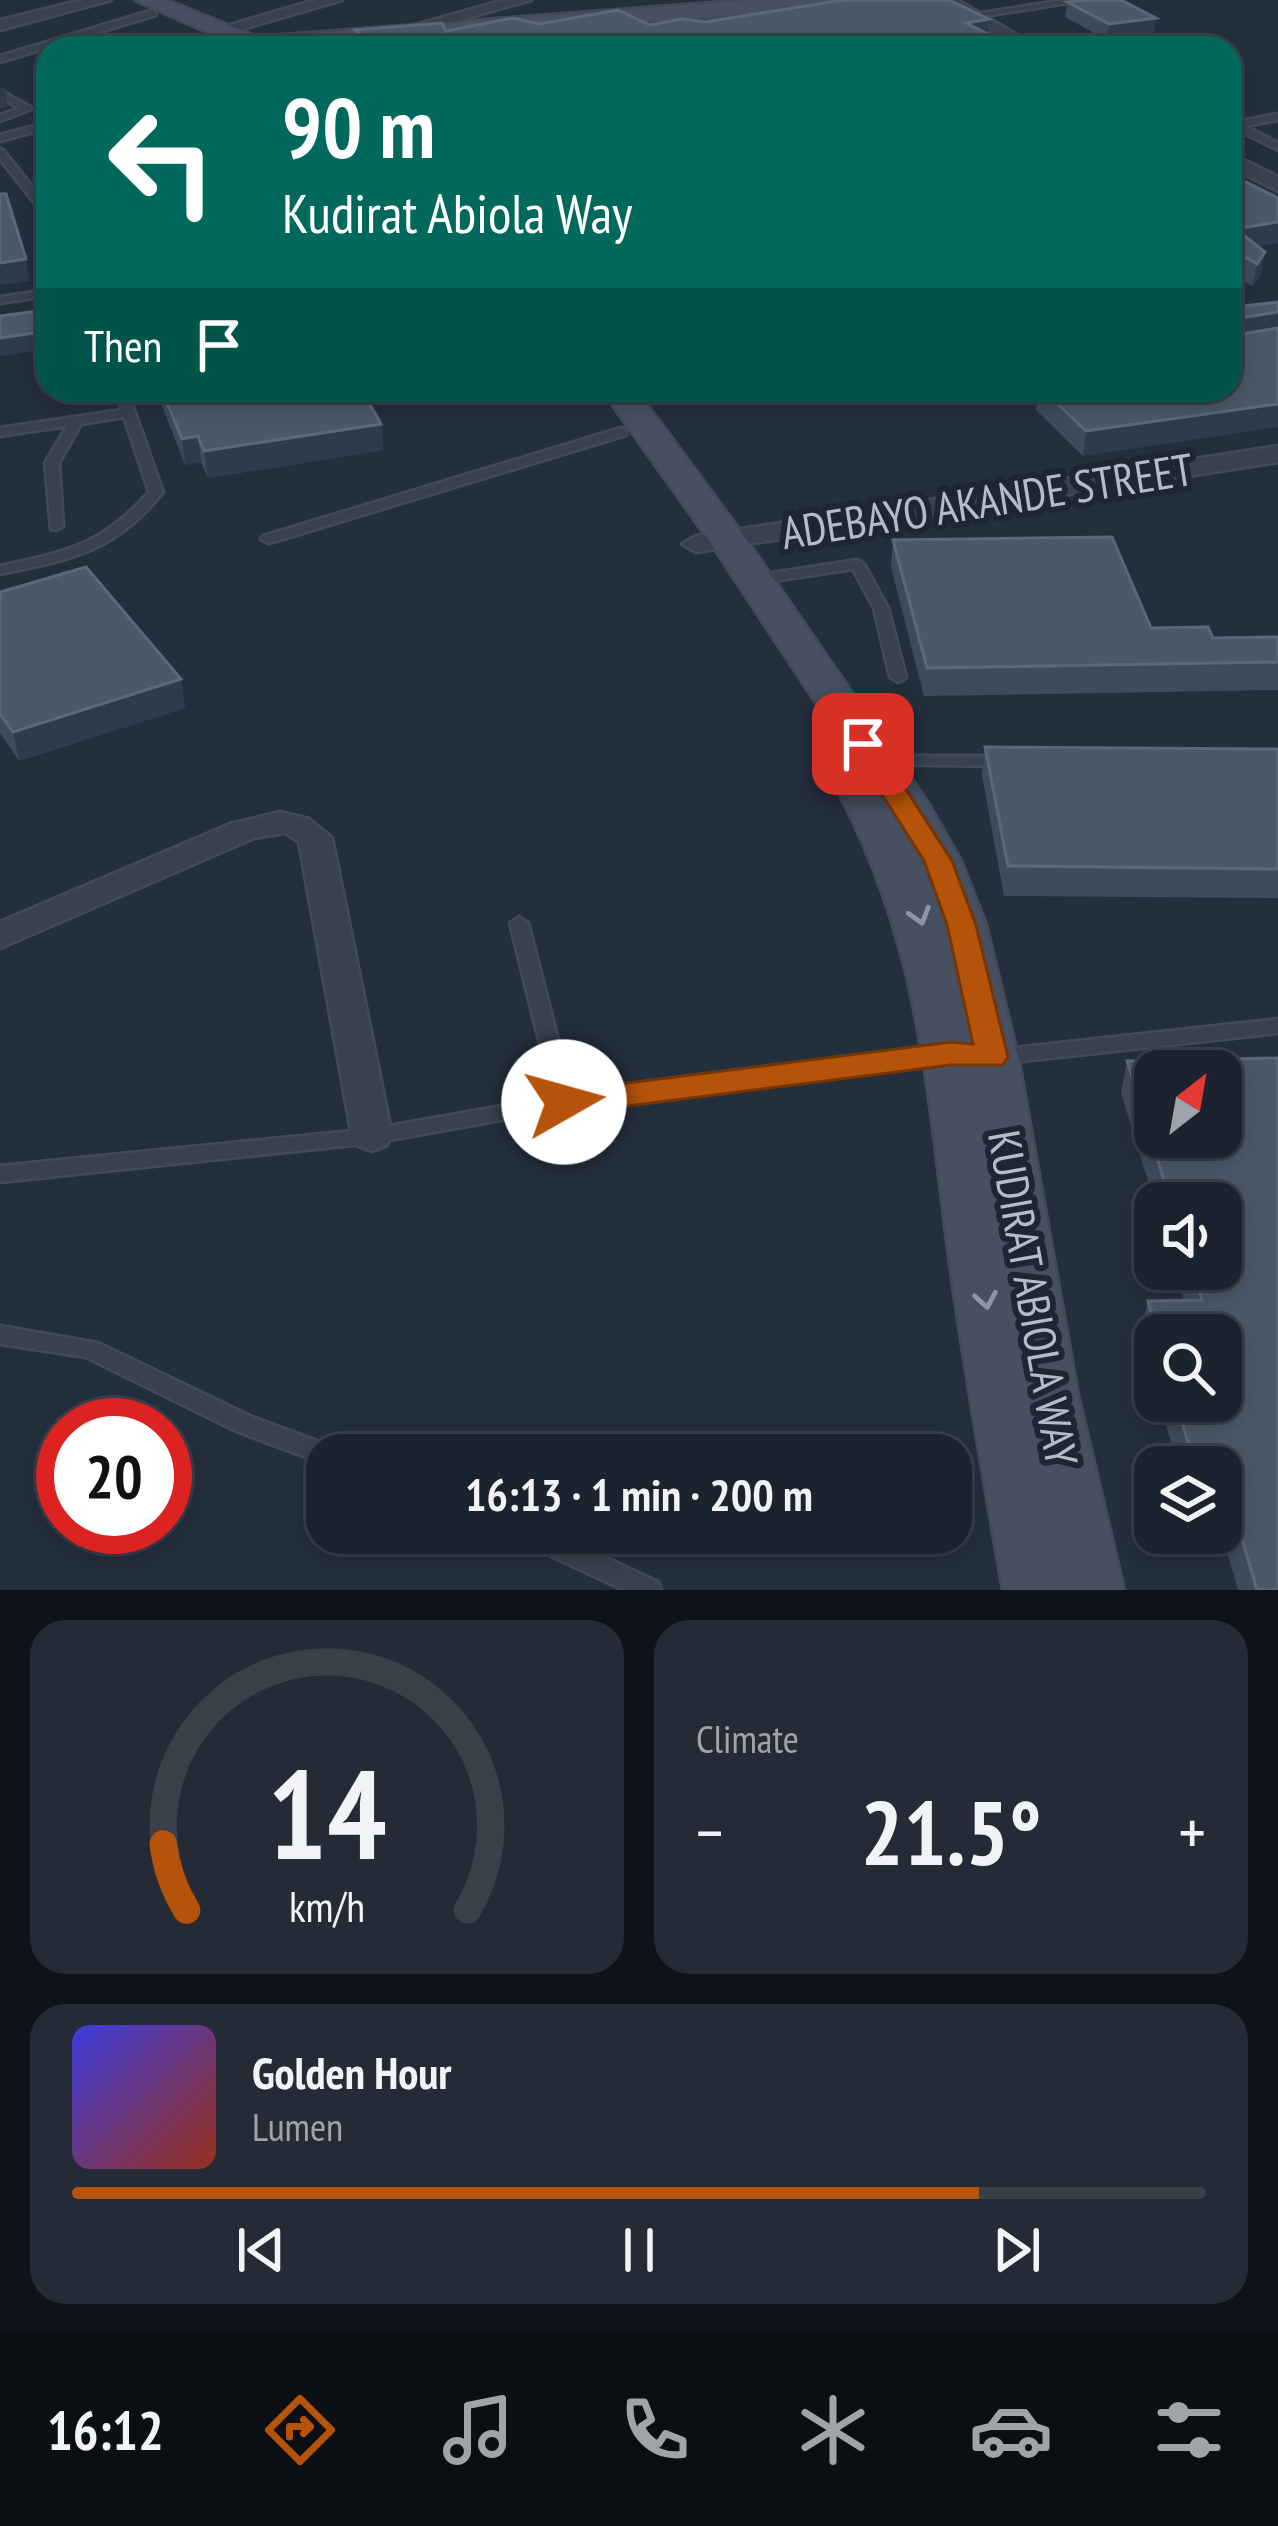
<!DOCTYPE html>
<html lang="en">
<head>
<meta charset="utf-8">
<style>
  :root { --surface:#1b232e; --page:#242b36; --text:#f1f3f6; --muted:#a0a4aa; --line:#39404a; --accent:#b45309 }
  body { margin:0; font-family:"PT Sans Narrow",sans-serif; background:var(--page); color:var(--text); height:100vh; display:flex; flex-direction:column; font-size:45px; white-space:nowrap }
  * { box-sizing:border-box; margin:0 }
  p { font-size:39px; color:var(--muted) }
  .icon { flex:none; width:66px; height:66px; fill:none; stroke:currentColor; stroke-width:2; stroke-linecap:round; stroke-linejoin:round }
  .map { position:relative; height:1590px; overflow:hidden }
  .drawer { display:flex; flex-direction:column; gap:30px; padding:30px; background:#0f1319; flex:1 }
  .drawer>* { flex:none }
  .top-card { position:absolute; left:36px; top:36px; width:1206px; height:366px; border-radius:36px; box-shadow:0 6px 18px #0003,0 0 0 3px var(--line); background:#00695c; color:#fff; overflow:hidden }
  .needle { width:78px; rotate:31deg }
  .controls { position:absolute; left:1134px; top:1050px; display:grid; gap:24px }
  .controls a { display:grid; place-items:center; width:108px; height:108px; border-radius:24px; background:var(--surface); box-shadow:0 6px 18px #0003,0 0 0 3px var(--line); font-size:60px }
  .speed { position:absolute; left:36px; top:1398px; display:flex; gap:24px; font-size:60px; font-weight:700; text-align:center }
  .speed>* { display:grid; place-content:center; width:156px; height:156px; border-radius:50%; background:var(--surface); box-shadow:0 6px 18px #0003,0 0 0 3px var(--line); line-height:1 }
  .speed .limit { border:18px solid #d22; background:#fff; color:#111 }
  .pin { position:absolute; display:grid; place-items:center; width:102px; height:102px; color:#fff; margin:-51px; border-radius:24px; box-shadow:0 6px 18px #0006 }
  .me { position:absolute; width:132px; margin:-66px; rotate:83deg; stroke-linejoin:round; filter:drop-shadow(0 0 9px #0008) }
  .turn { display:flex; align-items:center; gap:42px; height:252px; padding:0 48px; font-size:54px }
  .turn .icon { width:156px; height:156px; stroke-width:2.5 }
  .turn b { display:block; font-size:84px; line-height:102px }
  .then { display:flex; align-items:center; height:114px; padding:0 48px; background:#0003; gap:24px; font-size:45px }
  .big { font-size:90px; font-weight:800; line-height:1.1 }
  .drawer .widget { flex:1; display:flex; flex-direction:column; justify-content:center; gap:18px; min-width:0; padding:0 42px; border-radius:36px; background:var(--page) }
  .drawer .dial { align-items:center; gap:0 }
  .dial svg { height:312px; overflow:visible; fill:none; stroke:var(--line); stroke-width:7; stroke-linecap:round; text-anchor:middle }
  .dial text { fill:var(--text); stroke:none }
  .song { display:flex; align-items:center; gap:36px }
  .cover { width:144px; height:144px; border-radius:18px; background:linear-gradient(135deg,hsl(240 70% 55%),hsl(10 70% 35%)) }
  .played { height:12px; border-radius:6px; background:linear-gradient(90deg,var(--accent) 80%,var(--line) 80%) }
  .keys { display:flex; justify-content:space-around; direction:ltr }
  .heat { display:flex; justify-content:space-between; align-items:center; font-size:66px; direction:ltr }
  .drawer .tiles { flex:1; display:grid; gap:30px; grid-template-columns:1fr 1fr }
  .widget:last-child { grid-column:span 2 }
  .trip { position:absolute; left:306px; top:1434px; width:666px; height:120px; border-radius:36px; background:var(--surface); box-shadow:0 6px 18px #0003,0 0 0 3px var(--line); font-weight:800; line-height:120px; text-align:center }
  .dock { display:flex; height:192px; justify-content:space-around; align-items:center; background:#0b0e12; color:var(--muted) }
  .dock .icon { width:84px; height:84px }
  .dock .selected { color:var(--accent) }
  .dock b { font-size:54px; color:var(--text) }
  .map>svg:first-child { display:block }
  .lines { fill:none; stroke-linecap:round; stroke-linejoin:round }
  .lane-casing { stroke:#414a57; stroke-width:5 }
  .street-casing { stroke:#414a57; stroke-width:5 }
  .secondary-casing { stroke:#414a57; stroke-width:5 }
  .lane { fill:#38414e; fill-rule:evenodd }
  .street { fill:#38414e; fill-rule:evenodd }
  .secondary { fill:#465061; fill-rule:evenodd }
  .wall { fill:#3f4b5c }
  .shaded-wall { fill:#2f3b4b }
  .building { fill:#4b5868; stroke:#5c6777; stroke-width:3; fill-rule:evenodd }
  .oneway { stroke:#8e96a5 }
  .route { fill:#b45309; stroke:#753606; stroke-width:3 }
  .labels { text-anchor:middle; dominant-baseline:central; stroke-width:12; stroke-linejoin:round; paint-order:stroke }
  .street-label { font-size:45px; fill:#b4bcc9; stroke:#1d2633 }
</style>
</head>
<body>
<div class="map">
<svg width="1278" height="1590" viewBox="0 0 1278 1590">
  <rect width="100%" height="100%" fill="#242f3e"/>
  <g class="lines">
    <!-- lane casing -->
    <g class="lane-casing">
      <path id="lane" d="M1064,0H1086L973,18L969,15Z
        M153,10L156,15L0,62V56Z
        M0,90L30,107L32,109L0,121V115L19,108L0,97Z
        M1278,114V120L1245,126L1278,143V150L1234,128L1230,129V123Z
        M48,122V128L0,141V135Z
        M0,149L3,150L48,206V216L44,215L0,159Z
        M48,290V296L0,303V297Z
        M115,390H127L163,492C114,553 72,559 0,574V566C67,552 102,545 149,492L124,417L81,424L59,463L63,526L56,530L51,529L45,463L67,426L0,436V428L122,410Z
        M621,428L626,429V435L273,542L268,543L261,539L263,536Z
        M857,560L864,564L888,608L906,677L903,680L898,682L890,677L874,608L853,569L753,584L746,580L753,576Z
        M877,756H1001L1009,761L1001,766L871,764L869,761Z
        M519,917L528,923L572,1094L945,1047L952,1049L955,1054L952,1059L945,1061L564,1109L372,1143L0,1182V1166L372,1129L553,1097L510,923Z
        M1278,1019V1033L995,1064L988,1062L985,1057L988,1052L995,1050Z
        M0,1326L98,1343L252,1417L336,1448L340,1455H327V1465L236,1431L86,1357L0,1344Z
        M516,1533H553L658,1582L661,1590H624L519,1541Z"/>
    </g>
    <!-- street casing -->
    <g class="street-casing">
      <path id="street" d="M82,0H111L0,30V20Z
        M315,0H342L222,35L213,30Z
        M504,0H531L392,39L383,34Z
        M937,0H957L1040,48H1018Z
        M1230,153L1278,177V191L1230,167Z
        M1278,446V462L696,552L682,544L696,536Z
        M280,812L309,819L332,838L392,1136L386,1146L372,1151L358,1146L352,1136L299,842L285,833L254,838L0,948V922L230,824Z"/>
    </g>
    <!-- secondary casing -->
    <g class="secondary-casing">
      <path id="secondary" d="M135,0H166L257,37L751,0H853L842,7L297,48H243Z
        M602,390H636L741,532L928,803L961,861L986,925L1018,1057L1078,1395L1124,1590H1003C984,1482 965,1373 950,1264C926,1082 920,935 827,771L833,762L853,759L711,543Z"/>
    </g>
    <!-- lane -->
    <use href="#lane" class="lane"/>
    <!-- street -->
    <use href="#street" class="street"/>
    <!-- secondary -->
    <use href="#secondary" class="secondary"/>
  </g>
  <!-- wall -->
  <path class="wall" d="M1067,2L1154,33L1107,40L1065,17Z
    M989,19L987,34L992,36L991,48H357L355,30L446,31L539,24L650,25L705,22Z
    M1230,174L1258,246L1261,274L1252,286L1230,273Z
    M159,390H362L381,424L383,450L208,478L201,462L185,465L161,403Z
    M1039,390H1230L1083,456L1036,410Z
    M893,540L1151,628L1213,638L1278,637V690L924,696L891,567Z
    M0,592L181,679L185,708L19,761L0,733Z
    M985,747L1278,749V898L1004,896L982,775Z
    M1278,1058V1590H1238L1221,1531V1467H1178L1159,1401H1221V1335H1155V1385L1140,1334L1148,1301H1184L1175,1269H1221V1203L1155,1204L1121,1093L1127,1061Z"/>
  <!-- shaded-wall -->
  <path class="shaded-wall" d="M1156,18L1154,33L1107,40L1109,24Z
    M989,19L987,37L992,36L991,48H922L966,23Z
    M4,87L8,107L0,109V88Z
    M1278,222V243L1232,251L1236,229Z
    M1265,252L1261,274L1252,286L1257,264Z
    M26,259L30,281L0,285V263Z
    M1278,312L1277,335L1230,341V330L1233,319Z
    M48,331V349L0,356V338Z
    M1278,404V427L1083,456L1086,431Z
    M381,424L383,450L208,478L204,451Z
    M198,436L201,462L185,465L182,439Z
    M181,679L185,708L19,761L13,732Z"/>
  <!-- building -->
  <path class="building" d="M843,0H949L989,19L966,23L992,36L922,48H379L355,30L442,23L446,31L513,18L539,24L618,10L650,25L681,19L705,22Z
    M1086,0H1121L1156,18L1109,24L1067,2Z
    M1230,174L1278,198V222L1236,229L1265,252L1257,264L1230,248Z
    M0,194H6L26,259L0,263Z
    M1278,302V312L1233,319L1230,330V304L1234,307Z
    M46,310L48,331L0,338V316Z
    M1278,328V404L1086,431L1043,390H1230V331L1235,335Z
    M162,390H362L381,424L204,451L198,436L182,439Z
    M1112,537L1151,628L1208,627L1213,638L1278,637V662L927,668L893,540Z
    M86,567L181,679L13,732L0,714V592Z
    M985,747L1278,749V869L1008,866Z
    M1278,1058V1590H1257L1221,1467H1195L1176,1401H1221V1335H1157L1148,1301L1202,1300L1192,1269H1221V1203H1171L1127,1061ZM1155,1071H1221V1137H1155Z"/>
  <!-- one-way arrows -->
  <defs><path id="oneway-chevron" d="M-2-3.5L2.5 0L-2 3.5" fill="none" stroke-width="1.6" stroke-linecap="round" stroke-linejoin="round" transform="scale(3)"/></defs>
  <g class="oneway">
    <use href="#oneway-chevron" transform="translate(920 916) rotate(73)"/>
    <use href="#oneway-chevron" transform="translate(986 1300) rotate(80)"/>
  </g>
  <!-- route -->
  <path class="route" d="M863,736L873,738L952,861L976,925L1008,1057L1003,1065H951L564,1114L552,1110L548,1102L552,1094L564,1091L951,1042L973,1044L947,925L924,861L850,744Z"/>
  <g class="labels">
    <!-- street labels -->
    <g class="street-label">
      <text transform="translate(987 500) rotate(-9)">ADEBAYO AKANDE STREET</text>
      <text transform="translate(1034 1298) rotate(80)">KUDIRAT ABIOLA WAY</text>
    </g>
  </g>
</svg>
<div class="controls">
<a><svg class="needle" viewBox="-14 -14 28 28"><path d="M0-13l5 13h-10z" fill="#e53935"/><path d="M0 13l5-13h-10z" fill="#a0a4aa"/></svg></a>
<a><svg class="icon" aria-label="sound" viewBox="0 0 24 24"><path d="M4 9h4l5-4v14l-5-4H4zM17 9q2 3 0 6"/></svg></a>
<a><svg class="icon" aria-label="search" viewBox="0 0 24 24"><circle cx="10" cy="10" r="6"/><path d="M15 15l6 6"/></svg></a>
<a><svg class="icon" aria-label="layers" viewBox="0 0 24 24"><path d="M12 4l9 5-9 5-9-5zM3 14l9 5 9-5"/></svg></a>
</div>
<div class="speed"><div class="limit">20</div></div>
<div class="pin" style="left:863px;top:744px;background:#d93025"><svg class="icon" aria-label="arrive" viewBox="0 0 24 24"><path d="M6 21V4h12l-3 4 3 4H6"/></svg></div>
<svg class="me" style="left:564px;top:1102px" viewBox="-20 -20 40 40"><circle r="19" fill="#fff"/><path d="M0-13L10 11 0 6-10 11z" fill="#b45309"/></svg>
<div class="trip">16:13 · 1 min · 200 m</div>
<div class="top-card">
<div class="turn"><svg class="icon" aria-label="left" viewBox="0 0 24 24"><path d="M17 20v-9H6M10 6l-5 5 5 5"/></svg><div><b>90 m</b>Kudirat Abiola Way</div></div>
<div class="then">Then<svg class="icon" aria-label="arrive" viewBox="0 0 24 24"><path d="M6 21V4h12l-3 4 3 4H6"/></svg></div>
</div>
</div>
<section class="drawer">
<div class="tiles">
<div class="widget dial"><svg viewBox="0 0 100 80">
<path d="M14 69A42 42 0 1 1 86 69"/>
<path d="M14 69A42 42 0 0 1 8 52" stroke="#b45309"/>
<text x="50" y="56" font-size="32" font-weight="700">14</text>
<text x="50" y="72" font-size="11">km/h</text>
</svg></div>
<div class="widget"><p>Climate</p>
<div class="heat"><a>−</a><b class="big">21.5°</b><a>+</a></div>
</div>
<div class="widget">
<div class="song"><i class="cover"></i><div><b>Golden Hour</b><p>Lumen</p></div></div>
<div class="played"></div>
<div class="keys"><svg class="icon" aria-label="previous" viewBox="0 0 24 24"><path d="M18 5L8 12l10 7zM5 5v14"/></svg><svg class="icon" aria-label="pause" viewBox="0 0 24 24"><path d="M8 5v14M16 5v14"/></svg><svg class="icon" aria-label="next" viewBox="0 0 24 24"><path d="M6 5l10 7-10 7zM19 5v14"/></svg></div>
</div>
</div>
</section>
<nav class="dock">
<b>16:12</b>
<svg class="icon selected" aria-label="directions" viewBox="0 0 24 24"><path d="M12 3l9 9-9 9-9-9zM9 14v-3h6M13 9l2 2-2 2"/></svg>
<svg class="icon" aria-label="music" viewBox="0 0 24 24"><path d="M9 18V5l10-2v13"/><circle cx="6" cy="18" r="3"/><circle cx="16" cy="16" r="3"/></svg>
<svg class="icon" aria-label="phone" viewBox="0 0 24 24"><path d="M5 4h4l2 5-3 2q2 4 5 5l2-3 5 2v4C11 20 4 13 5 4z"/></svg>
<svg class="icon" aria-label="climate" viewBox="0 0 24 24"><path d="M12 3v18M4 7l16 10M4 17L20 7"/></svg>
<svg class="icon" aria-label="car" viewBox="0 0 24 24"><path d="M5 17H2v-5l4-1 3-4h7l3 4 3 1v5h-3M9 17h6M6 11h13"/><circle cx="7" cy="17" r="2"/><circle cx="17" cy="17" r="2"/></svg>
<svg class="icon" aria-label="filters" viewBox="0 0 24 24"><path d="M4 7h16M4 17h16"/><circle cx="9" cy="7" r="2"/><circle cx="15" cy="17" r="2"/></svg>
</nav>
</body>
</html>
